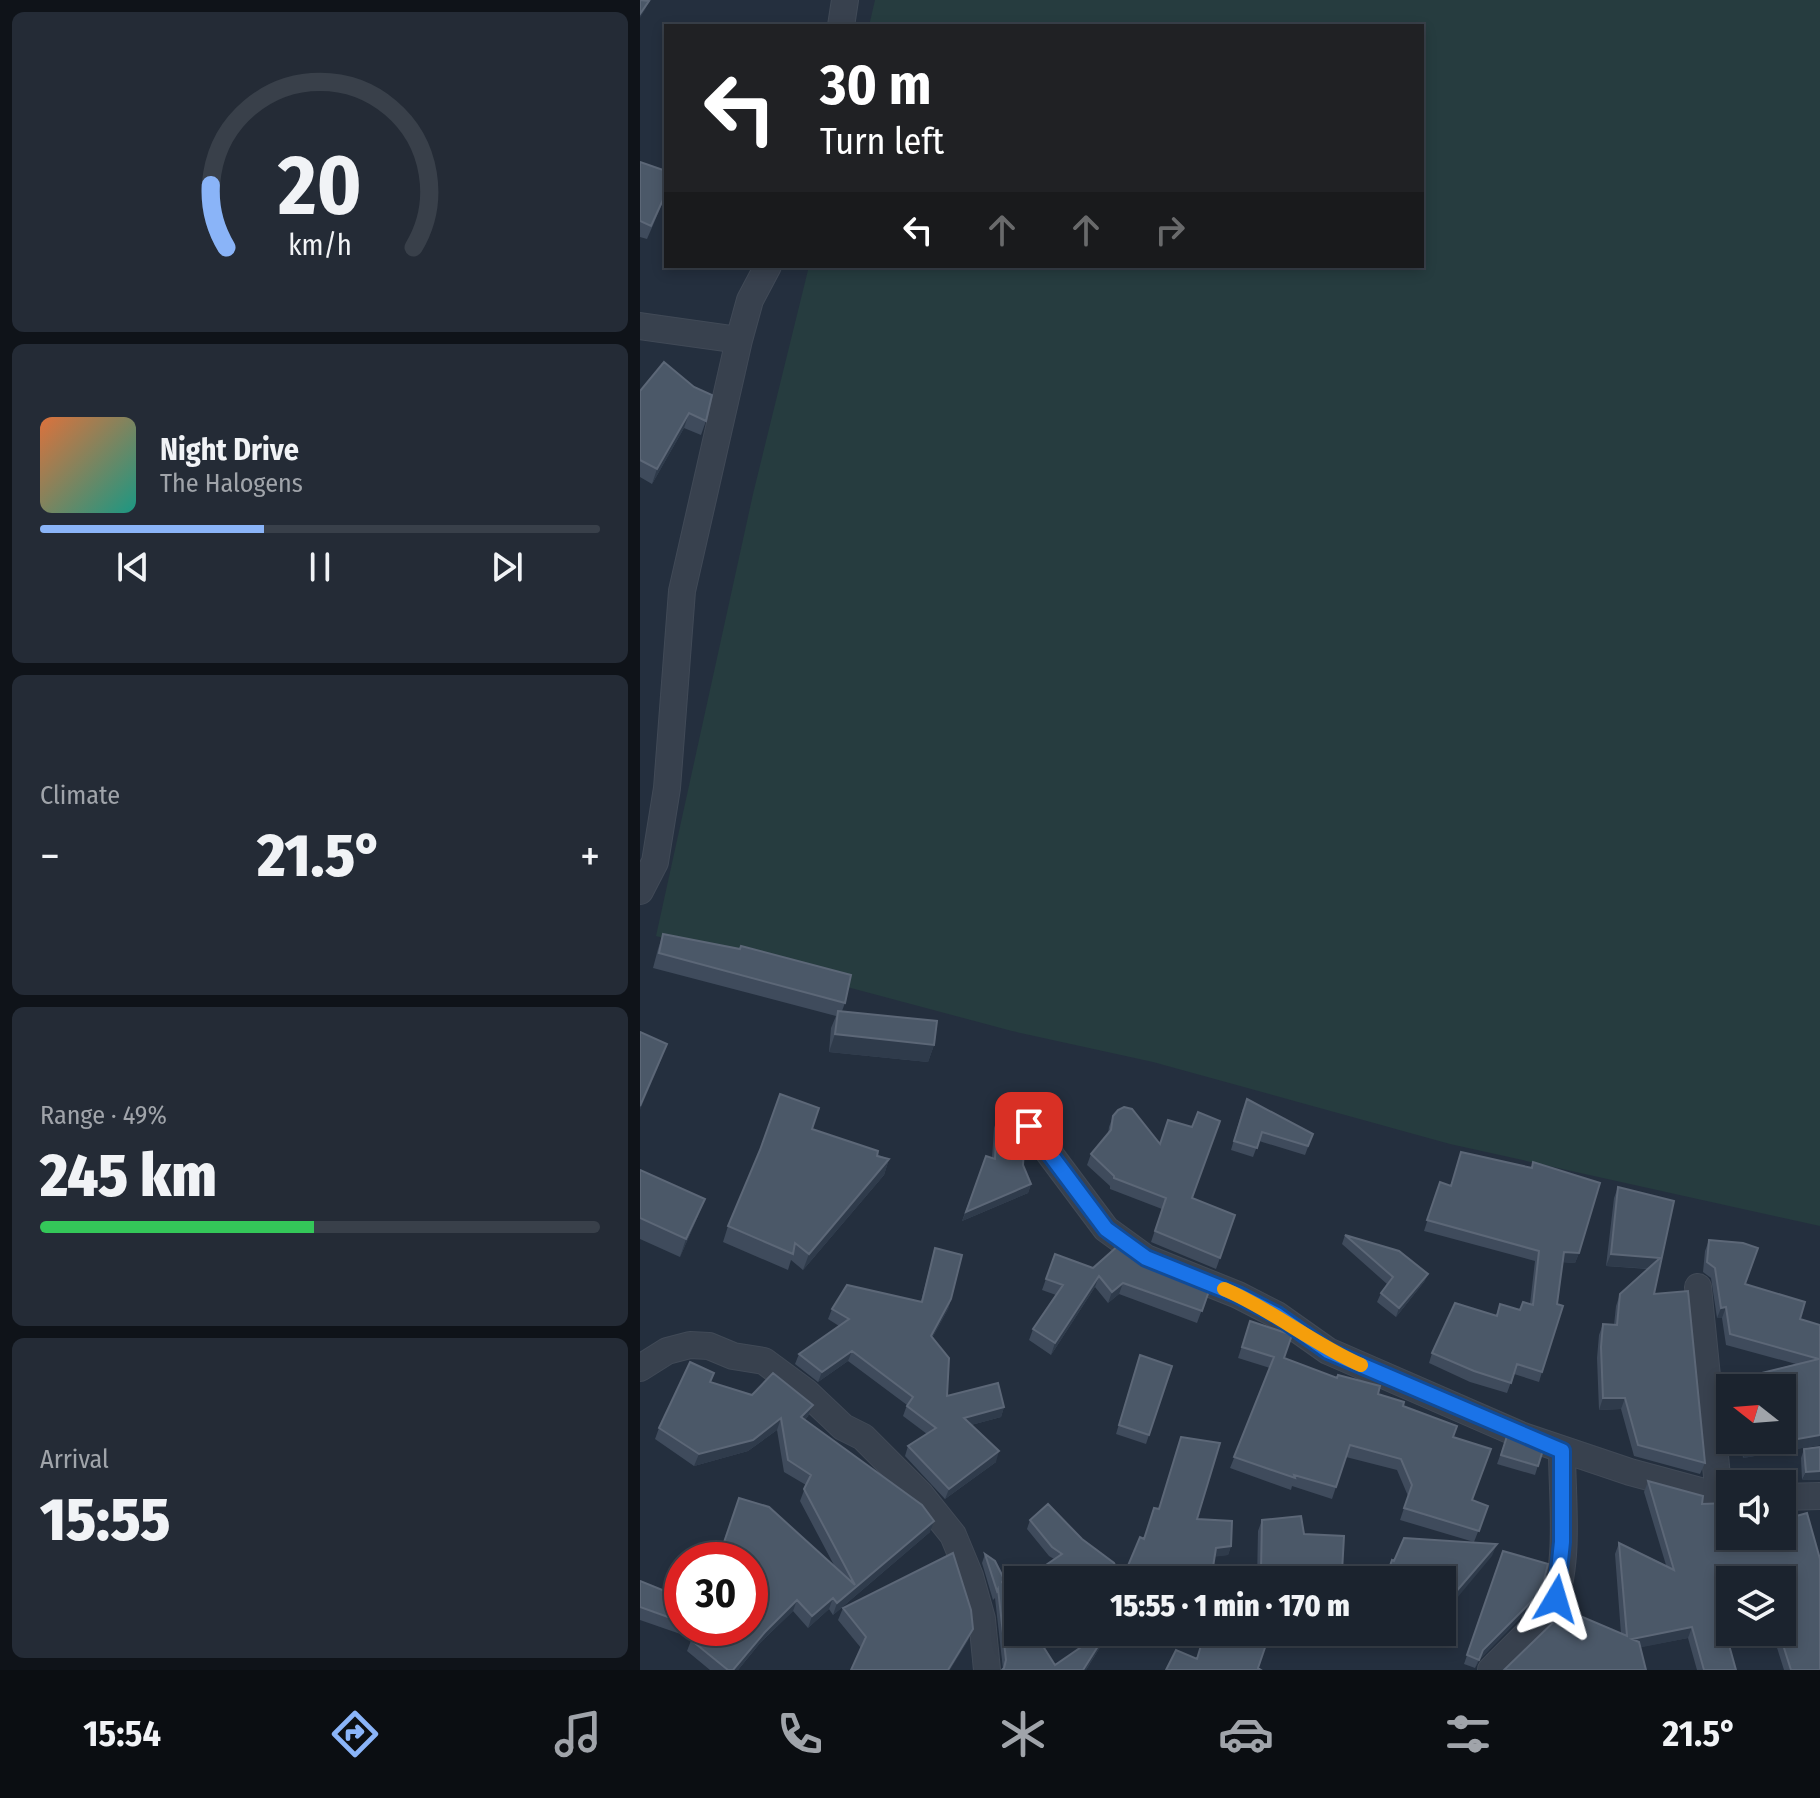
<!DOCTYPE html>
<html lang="en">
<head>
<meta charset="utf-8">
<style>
  :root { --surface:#1b232e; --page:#242b36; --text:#f1f3f6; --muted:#a0a4aa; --line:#39404a; --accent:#8ab4f8 }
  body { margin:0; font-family:"Fira Sans Condensed",sans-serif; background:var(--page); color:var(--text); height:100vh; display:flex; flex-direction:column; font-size:30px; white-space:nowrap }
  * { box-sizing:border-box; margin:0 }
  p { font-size:26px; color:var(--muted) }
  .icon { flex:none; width:44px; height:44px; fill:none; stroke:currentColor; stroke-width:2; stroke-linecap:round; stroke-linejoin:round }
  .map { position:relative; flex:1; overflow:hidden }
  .panel { display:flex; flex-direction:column; gap:12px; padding:12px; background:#0f1319; width:640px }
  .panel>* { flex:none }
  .banner { position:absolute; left:24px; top:24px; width:760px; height:244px; border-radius:0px; box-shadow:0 4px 12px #0003,0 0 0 2px var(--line); background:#202124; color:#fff; overflow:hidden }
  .needle { width:52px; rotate:287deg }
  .fabs { position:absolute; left:1076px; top:1374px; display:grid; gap:16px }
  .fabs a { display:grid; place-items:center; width:80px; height:80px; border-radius:0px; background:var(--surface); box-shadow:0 4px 12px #0003,0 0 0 2px var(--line); font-size:40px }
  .speed { position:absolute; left:24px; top:1542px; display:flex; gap:16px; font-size:40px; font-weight:700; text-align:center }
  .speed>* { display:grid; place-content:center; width:104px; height:104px; border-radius:50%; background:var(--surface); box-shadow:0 4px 12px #0003,0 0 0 2px var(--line); line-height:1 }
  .speed .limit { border:12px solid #d22; background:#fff; color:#111 }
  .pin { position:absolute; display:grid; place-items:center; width:68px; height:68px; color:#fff; margin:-34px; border-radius:16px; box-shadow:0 4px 12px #0006 }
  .me { position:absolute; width:88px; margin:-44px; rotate:7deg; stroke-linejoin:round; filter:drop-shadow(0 0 6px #0008) }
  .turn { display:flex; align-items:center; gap:28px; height:168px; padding:0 24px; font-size:36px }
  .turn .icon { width:104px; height:104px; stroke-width:2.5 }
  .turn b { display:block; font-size:56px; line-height:68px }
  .lanes { display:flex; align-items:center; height:76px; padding:0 24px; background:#0003; justify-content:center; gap:40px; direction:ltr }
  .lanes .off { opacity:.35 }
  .big { font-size:60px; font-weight:800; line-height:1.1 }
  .panel .widget { flex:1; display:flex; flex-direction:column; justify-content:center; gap:12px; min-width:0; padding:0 28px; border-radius:12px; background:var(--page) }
  .panel .dial { align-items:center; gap:0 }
  .dial svg { height:208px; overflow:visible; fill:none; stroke:var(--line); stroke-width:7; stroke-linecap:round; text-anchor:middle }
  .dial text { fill:var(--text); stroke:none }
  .song { display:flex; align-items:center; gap:24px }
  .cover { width:96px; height:96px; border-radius:12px; background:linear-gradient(135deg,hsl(20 70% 55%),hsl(170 70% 35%)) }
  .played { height:8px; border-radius:4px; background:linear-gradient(90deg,var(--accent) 40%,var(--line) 40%) }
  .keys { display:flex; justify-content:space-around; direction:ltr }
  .heat { display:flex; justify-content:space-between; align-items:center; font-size:44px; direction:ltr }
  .charge { height:12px; border-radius:6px; background:linear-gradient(90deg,#34c759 49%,var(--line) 0) }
  .trip { position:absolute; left:364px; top:1566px; width:452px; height:80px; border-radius:0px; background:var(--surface); box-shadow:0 4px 12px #0003,0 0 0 2px var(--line); font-weight:800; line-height:80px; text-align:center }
  .dock { display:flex; height:128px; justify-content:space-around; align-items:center; background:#0b0e12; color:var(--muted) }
  .dock .icon { width:56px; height:56px }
  .dock .current { color:var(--accent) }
  .dock b { font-size:36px; color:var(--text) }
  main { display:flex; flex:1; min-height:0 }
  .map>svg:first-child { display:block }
  .green { fill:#263c3f }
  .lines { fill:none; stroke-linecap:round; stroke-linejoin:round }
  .minor-casing { stroke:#414a57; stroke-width:28 }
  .minor { stroke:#38414e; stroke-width:26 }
  .wall { fill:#3f4b5c }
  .shaded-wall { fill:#2f3b4b }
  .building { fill:#4b5868; stroke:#5c6777; stroke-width:2 }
  .route-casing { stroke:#114b97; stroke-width:20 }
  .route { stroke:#1a73e8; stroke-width:14 }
  .slow { stroke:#f59e0b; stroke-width:14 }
</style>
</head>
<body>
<main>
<section class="panel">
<div class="widget dial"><svg viewBox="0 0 100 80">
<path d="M14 69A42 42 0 1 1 86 69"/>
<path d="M14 69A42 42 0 0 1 8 45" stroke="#8ab4f8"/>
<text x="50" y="56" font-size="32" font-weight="700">20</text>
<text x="50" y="72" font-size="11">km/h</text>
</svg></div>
<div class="widget">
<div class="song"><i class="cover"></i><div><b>Night Drive</b><p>The Halogens</p></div></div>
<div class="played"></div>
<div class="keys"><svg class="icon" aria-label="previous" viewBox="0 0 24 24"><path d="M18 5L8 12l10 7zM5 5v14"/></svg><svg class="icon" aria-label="pause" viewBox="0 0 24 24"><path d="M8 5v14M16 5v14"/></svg><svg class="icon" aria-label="next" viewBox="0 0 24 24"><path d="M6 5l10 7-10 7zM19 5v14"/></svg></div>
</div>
<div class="widget"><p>Climate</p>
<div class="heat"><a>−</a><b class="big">21.5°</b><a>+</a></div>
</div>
<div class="widget"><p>Range · 49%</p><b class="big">245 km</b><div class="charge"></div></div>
<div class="widget"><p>Arrival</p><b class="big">15:55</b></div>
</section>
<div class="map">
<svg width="1180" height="1670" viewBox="0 0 1180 1670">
  <rect width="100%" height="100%" fill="#242f3e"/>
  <!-- green -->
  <path class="green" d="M235,0H1180V1226L810,1144L513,1062L372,1031L16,936L113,494L169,266H782V26H229Z"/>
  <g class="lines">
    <!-- minor casing -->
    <g class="minor-casing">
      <path id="minor" d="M201,26L205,0
        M0,326L99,340
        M0,891L15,862L27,788L42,591L99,340L110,300L128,266
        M389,1126L466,1229L506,1258L598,1295L637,1315L688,1351L883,1436L990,1472L1079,1496H1090
        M1058,1287L1079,1496
        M0,1368L27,1351L50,1345L69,1346L93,1356L124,1361L166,1392L203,1427L223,1437L281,1495L313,1535L330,1576L342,1619L347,1670
        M1142,1497L1180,1496
        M851,1670L910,1611C931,1569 922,1498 922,1451"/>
    </g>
    <!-- minor -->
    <use href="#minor" class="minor"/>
  </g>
  <!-- wall -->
  <path class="wall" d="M0,162L26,171V195L7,239L0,237Z
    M0,391L66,421L61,435L44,428L12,484L0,477Z
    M23,934L205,1003L202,1011L294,1045L288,1062L189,1052L191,1028L196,1016L13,968L18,949Z
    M603,1108L673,1134L665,1155L619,1141L613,1157L591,1150Z
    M473,1116L552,1198L580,1258L576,1269L511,1242L522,1209L470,1189V1186L447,1165L451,1154L468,1134L469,1127Z
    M357,1119L383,1165L391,1184L388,1193L322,1221L346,1156L352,1158L354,1128Z
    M172,1129L249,1159L244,1175L163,1270L151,1260L148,1270L83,1242L88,1226Z
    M0,1170L58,1216L40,1257L0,1239Z
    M800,1182L939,1253L935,1263L922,1262L902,1372L899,1382L874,1374L867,1393L830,1382L789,1363L792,1353L856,1315L860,1304L880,1310L890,1304L895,1261L784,1231Z
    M978,1187L1034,1201L1014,1294L1065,1463L1060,1474L994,1456L981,1409L959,1410L957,1358L959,1335L963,1324L974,1325L976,1306L980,1294L1008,1269L966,1266L974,1198Z
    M705,1235L788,1274L784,1282L756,1317L737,1302L741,1293L747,1284L702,1244Z
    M1069,1240L1105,1284L1160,1319L1180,1325V1445L1103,1458L1101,1440H1142V1388H1093L1097,1379L1156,1364L1086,1345L1082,1318H1077L1071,1278L1063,1272L1065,1251Z
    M295,1248L311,1299L308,1309L292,1338L307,1396L364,1407L361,1417L331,1425L356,1462L305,1499L265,1456L268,1446L287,1434L263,1416L267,1405L208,1361L178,1382L155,1364L159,1354L199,1326L188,1319L192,1309L281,1301Z
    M415,1254L453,1268L489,1256L570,1288L557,1323L479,1294L468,1303L455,1287L411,1355L389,1340L393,1329L416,1295L402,1290Z
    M610,1321L644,1358L738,1394L763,1406L813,1437L832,1500L848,1506L834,1542L760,1520L768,1496L757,1470L706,1457L692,1499L652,1486L651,1490L590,1468L630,1368L598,1358Z
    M497,1364L532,1366L506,1444L476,1434Z
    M71,1382L112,1395L173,1405L168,1416L165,1420L290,1532L193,1615L189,1609L168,1628L153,1611L120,1643L98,1670H70L47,1651L52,1638L0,1620V1581L42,1598V1628H110L195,1567L160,1501L166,1485L144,1472L137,1430L108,1451L54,1466L15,1439L19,1428Z
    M867,1436L903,1450L895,1475L857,1464Z
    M1180,1447L1162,1480L1161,1458L1164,1449Z
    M1008,1481L1063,1496L1062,1504L1088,1503L1089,1515L1090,1514V1536H1142V1520L1167,1513L1180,1559V1670H1144L1132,1632H1142V1580H1090V1617L1082,1619L1096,1670H1057L1048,1638L1000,1647L1006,1670H864L926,1610L981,1634L975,1554L979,1543L1026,1565L1004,1492Z
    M557,1519L591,1546L588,1555L575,1556L571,1580H406L397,1578L400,1569L414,1559L409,1556L387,1529L390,1520L482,1580L504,1539Z
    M622,1520L664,1534L702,1572L724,1580H617L618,1531Z
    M863,1551L904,1580L896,1602L840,1659L835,1668L824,1664Z
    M345,1554L415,1665L467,1636L446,1670L363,1669L355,1598L353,1600L342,1563Z
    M203,1608L328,1641L221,1648L198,1620Z"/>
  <!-- shaded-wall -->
  <path class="shaded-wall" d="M9,1L5,10L0,18V14Z
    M49,413L44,428L12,484L17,469Z
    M195,1034L294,1045L288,1062L189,1052Z
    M27,1044L17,1070L0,1110V1106Z
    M249,1159L244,1175L163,1270L169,1254Z
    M391,1184L388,1193L322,1221L326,1212Z
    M65,1199L58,1216L40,1257L46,1239Z
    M924,1252L939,1253L935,1263L920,1262Z
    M971,1254L1020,1258L1016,1269L966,1266Z
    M788,1274L784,1282L756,1317L759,1308Z
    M459,1276L455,1287L411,1355L415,1343Z
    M483,1283L479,1294L468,1303L472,1292Z
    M311,1299L308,1309L288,1346L291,1336Z
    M1086,1307L1082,1318H1077L1081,1308Z
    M212,1351L208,1361L178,1382L182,1372Z
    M963,1398H985L981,1409L959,1410Z
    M173,1405L168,1416L157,1429L161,1417Z
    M364,1407L361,1417L320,1428L324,1418Z
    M141,1418L137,1430L108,1451L54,1466L59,1454Z
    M1180,1435V1445L1103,1458L1107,1448Z
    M359,1451L356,1462L305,1499L309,1489Z
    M1180,1471V1480H1162L1166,1472Z
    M294,1521L290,1532L193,1615L197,1603Z
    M857,1544L852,1556L802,1616V1608Z
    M591,1546L588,1555L573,1557L576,1548Z
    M900,1593L896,1602L840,1659L835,1668L843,1650Z
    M193,1598L189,1609L168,1628L172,1616Z
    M157,1600L153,1611L120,1643L98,1670H93L125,1632Z
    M1090,1607V1617L1075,1620L1079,1609Z
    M1052,1627L1048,1638L988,1650L992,1639Z
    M333,1629L328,1641L310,1670H308Z
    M467,1632H468L467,1636L446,1670H443Z"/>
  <!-- building -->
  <path class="building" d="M0,0L9,1L0,14Z
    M0,162L26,171V193L11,226L0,221Z
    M24,362L54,387L72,395L66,421L49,413L17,469L0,460V391Z
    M23,934L100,949L101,946L211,975L205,1003L19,953Z
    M198,1011L297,1021L294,1045L195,1034Z
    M0,1032L27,1044L0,1106Z
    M140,1094L179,1108L172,1129L238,1151L237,1156L249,1159L169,1254L155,1243L153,1254L88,1226L120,1150Z
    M607,1099L673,1134L668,1146L622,1132L617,1148L594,1141Z
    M484,1107L492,1109L520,1144L528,1120L552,1127L558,1112L580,1121L552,1198L595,1215L580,1258L515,1231L526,1198L474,1178V1176L451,1154L471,1130L473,1116L478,1110Z
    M357,1119L377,1120L385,1134L383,1165L391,1184L326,1212L346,1156L355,1159Z
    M821,1152L892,1168L893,1162L960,1183L939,1253L924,1252L917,1304L923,1306L902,1372L877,1364L871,1383L834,1371L792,1353L815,1303L857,1316L860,1304L880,1310L883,1302L893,1305L899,1251L787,1220L800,1182L811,1186Z
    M0,1170L65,1199L46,1239L0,1218Z
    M978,1187L1034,1201L1014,1294L1048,1291L1065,1463L998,1445L985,1398H963L961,1347L963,1324L977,1325L980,1294L1020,1258L971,1254Z
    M705,1235L759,1251L788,1274L759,1308L741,1293L753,1277Z
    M1069,1240L1103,1243L1118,1248L1105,1284L1165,1302L1160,1319L1180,1325V1435L1107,1448L1106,1440H1142V1388H1098L1097,1379L1179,1359L1090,1334L1086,1307L1081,1308L1075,1268L1067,1262Z
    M479,1245L489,1256L492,1253L504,1262L570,1288L562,1311L483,1283L472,1292L459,1276L415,1343L393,1329L423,1285L406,1279L415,1254L453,1268Z
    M295,1248L322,1255L311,1299L291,1336L309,1358L307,1396L358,1383L364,1407L324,1418L359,1451L309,1489L268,1446L296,1428L267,1406L273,1397L212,1351L182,1372L159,1354L209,1319L192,1309L207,1285L282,1302Z
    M610,1321L652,1335L644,1358L697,1378L698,1375L740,1386L738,1394L764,1402L763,1406L817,1426L813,1437L851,1449L832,1500L848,1506L839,1531L764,1508L772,1485L761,1459L710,1445L696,1487L654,1475L655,1478L594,1457L634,1357L602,1347Z
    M500,1355L532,1366L509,1435L479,1425Z
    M50,1362L74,1373L70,1382L112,1395L133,1373L173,1405L161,1417L282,1505L294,1521L197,1603L193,1598L172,1616L157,1600L125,1632L93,1670H88L51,1640L55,1628H110V1560H78L99,1498L129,1507L215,1585L164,1489L171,1475L148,1460L141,1418L113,1440L59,1454L19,1428Z
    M867,1436L903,1450L898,1466L861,1455Z
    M541,1437L580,1443L557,1519L592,1521L591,1546L576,1548L571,1580H445L400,1569L422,1554L412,1547L390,1520L408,1504L442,1539L474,1563L482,1580L500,1537L504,1539L514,1508L519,1509Z
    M1180,1447V1471L1166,1472L1164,1449Z
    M1008,1481L1063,1496L1062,1504L1088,1503L1089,1515L1090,1514V1536H1142V1520L1167,1513L1180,1559V1670H1151L1139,1632H1142V1580H1090V1607L1079,1609L1096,1670H1064L1052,1627L992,1639L999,1642L1006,1670H864L926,1610L987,1636L979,1543L1034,1570Z
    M661,1516L664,1534L704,1536L702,1572L724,1580H631L621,1571L622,1520Z
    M764,1538L857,1544L802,1608V1580H745L752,1560L754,1561Z
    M863,1551L908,1564L904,1580L900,1593L843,1650L839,1660L827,1655Z
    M313,1553L331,1610L333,1629L308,1670H211L226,1637L203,1608Z
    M345,1554L355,1561L364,1579L362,1582L378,1606V1632H394L415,1665L463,1632H467L443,1670H362L364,1668L366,1660L358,1589L357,1591Z
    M0,1581L42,1598V1622L0,1607Z
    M565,1632H616L629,1636L618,1668L621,1670H526L536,1650L557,1659Z"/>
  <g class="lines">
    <!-- route casing -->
    <g class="route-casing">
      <path id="route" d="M389,1126L466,1229L506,1258L598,1295L637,1315L688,1351L922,1451V1542L916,1599"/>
    </g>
    <!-- route -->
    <use href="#route" class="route"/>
    <!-- slow -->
    <path class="slow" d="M584,1289C633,1310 673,1344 721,1365"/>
  </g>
</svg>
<div class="fabs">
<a><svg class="needle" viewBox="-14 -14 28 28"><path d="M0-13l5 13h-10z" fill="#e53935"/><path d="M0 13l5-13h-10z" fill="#a0a4aa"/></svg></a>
<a><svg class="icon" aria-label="sound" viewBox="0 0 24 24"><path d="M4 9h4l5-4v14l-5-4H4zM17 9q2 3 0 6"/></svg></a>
<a><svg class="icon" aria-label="layers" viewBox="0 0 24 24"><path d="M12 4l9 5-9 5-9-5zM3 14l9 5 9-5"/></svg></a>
</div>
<div class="speed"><div class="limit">30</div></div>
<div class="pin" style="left:389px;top:1126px;background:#d93025"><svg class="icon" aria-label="arrive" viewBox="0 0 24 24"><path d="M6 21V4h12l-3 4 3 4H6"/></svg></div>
<svg class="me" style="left:916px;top:1599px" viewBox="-20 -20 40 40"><path d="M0-17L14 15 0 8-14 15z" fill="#1a73e8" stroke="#fff" stroke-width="4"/></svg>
<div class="trip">15:55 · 1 min · 170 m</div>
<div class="banner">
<div class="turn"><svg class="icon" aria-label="left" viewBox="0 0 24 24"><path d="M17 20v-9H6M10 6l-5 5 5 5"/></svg><div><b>30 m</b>Turn left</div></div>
<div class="lanes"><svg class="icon" aria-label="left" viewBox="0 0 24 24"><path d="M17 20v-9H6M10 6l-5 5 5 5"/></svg><svg class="icon off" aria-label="ahead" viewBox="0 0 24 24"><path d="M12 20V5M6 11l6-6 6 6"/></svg><svg class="icon off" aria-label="ahead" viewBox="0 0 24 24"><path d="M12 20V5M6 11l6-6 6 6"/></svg><svg class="icon off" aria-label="right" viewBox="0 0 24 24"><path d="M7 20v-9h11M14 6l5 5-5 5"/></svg></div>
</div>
</div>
</main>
<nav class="dock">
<b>15:54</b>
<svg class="icon current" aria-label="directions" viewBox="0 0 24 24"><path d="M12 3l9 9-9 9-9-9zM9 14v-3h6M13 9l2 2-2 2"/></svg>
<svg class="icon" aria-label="music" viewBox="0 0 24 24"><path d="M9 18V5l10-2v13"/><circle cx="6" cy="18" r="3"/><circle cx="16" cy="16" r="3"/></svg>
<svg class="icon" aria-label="phone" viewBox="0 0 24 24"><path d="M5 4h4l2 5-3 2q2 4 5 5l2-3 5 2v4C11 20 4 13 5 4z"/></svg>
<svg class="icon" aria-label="climate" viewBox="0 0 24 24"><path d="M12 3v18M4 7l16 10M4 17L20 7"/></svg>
<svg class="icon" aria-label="car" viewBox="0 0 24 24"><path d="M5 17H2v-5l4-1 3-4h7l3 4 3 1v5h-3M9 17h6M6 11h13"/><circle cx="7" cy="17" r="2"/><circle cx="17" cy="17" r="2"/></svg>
<svg class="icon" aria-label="filters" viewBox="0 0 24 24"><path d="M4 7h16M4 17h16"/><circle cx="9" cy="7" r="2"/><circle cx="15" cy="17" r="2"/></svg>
<b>21.5°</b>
</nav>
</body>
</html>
